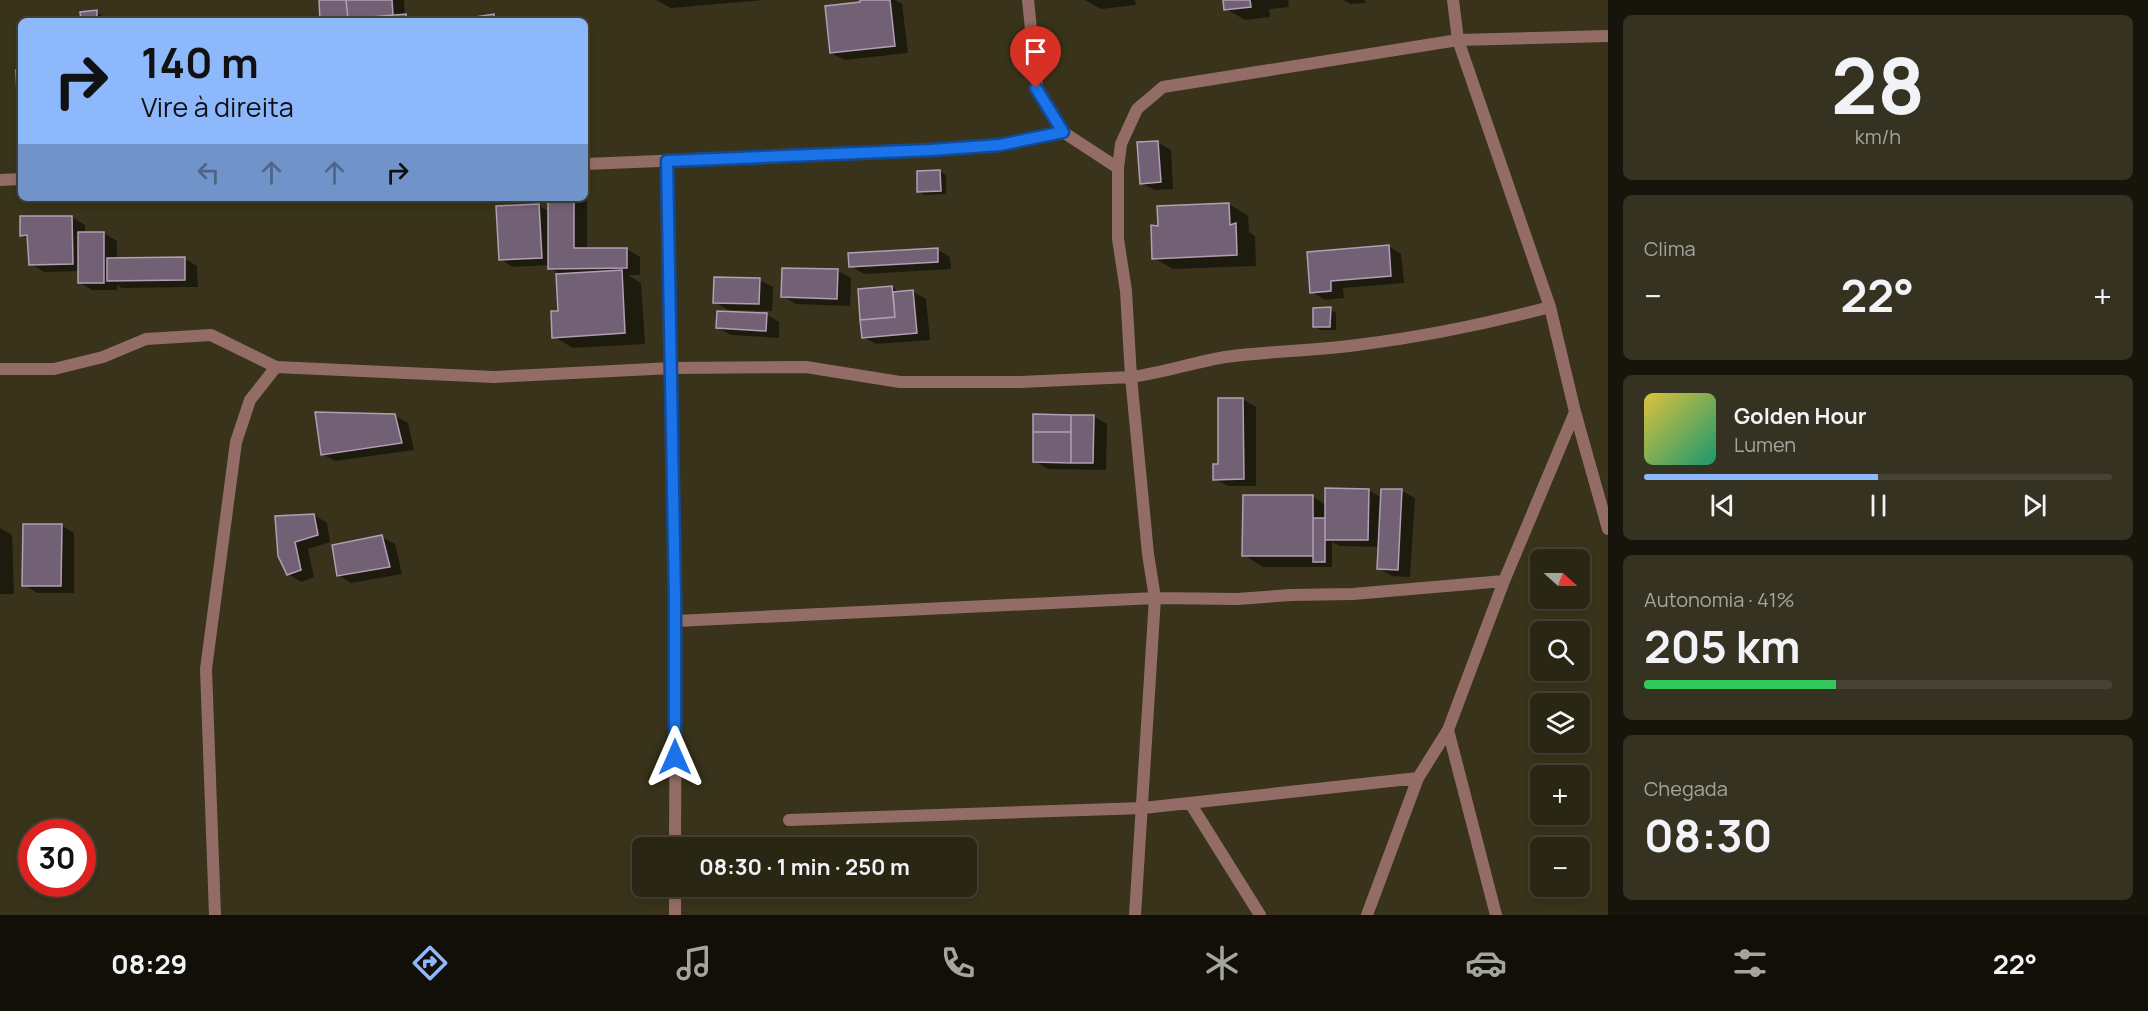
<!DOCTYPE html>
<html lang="pt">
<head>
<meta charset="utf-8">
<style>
  :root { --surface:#2a2614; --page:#363222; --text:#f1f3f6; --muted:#a5a5a0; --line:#464334; --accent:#8db9fc }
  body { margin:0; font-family:Manrope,sans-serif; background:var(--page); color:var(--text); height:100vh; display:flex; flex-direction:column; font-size:22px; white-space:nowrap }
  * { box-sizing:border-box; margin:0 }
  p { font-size:20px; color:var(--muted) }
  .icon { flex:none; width:33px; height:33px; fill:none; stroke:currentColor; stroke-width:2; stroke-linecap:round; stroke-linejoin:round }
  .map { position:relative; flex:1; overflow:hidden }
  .drawer { display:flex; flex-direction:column; gap:15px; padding:15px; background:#17150b; width:540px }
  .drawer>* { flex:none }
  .hud { position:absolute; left:18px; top:18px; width:570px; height:183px; border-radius:9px; box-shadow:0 3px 9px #0003,0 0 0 2px var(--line); background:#8db9fc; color:#111; overflow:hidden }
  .needle { width:39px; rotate:111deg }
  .tools { position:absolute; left:1530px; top:549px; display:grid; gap:12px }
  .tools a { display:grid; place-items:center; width:60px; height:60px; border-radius:9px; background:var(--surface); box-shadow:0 3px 9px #0003,0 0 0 2px var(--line); font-size:30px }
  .speed { position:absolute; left:18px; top:819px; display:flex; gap:12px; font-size:30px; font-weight:700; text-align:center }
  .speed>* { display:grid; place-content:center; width:78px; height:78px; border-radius:50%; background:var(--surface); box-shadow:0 3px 9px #0003,0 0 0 2px var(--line); line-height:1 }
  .speed .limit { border:9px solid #d22; background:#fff; color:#111 }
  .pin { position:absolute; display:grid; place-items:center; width:51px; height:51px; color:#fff; margin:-62px -26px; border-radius:50% 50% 50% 0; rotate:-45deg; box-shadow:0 0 6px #0007 }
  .pin .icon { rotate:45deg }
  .me { position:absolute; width:66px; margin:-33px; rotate:0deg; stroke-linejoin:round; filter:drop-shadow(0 0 4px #0008) }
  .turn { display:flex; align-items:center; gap:21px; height:126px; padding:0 24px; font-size:27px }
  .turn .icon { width:78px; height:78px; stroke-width:2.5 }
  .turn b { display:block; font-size:42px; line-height:51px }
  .lanes { display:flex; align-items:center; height:57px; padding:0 24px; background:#0003; justify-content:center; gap:30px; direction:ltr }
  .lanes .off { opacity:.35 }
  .big { font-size:45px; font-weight:700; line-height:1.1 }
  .drawer .tile { flex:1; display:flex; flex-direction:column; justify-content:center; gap:9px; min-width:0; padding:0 21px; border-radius:9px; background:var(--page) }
  .drawer .dial { align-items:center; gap:0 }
  .dial b { font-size:78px; line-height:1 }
  .song { display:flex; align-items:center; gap:18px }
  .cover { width:72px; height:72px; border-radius:9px; background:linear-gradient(135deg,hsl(50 70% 55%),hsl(160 70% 35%)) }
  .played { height:6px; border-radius:3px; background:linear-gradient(90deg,var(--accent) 50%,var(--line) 50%) }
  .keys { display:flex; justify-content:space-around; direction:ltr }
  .heat { display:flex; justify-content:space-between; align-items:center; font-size:33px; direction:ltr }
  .charge { height:9px; border-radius:4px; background:linear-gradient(90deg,#34c759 41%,var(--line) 0) }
  .trip { position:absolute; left:632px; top:837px; width:345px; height:60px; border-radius:9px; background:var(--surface); box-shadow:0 3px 9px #0003,0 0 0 2px var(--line); font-weight:700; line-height:60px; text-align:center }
  .tabs { display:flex; height:96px; justify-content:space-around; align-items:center; background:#110f08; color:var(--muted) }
  .tabs .icon { width:42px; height:42px }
  .tabs .on { color:var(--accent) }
  .tabs b { font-size:27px; color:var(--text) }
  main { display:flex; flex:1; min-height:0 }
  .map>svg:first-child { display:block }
  .shadow { fill:#0007 }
  .building { fill:#726075; stroke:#b39eb5; stroke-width:1.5 }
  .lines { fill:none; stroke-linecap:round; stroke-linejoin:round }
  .lane { stroke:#936d65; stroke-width:12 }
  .street { stroke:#936d65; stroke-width:12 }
  .route-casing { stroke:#114b97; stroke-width:15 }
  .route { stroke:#1a73e8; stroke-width:10 }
</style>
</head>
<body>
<main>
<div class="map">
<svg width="1608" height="915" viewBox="0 0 1608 915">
  <rect width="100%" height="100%" fill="#38331a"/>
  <!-- shadow -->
  <path class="shadow" d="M320,0H404L405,15L415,21H322Z
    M656,0H763L671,8Z
    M862,0H895L902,4L908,53L845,60L831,53L861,3Z
    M1076,0H1135L1136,5L1101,9L1085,0Z
    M1225,0H1288L1289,7L1269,9L1270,17L1245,20L1226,9Z
    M1343,0H1365V3L1351,4Z
    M96,12L110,21H82Z
    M494,15L504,21H470Z
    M1157,142L1171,150L1173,189L1155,190L1141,183Z
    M940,172L946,175V194L924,195L918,191Z
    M585,195L587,196V250L627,249L640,257V275H628L641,283L645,344L573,348L554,337L560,313L562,275L550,268V265L513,267L500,259L539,206L550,212V198H585Z
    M1229,204L1248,216L1249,232L1255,236L1256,266L1173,269L1154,258Z
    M72,217L85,225V233H104L117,241V259L184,258L197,266L198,287L122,288L117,285V290H92L79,282V271L44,272L31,264L29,239L22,235Z
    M1388,246L1401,254L1404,283L1343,288L1344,298L1325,300L1312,292Z
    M937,249L950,257L951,269L864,274L851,266Z
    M838,271L851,278L850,306L796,304L783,296Z
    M759,280L773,287L772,311L728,310L715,302Z
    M892,287L901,293L913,292L926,299L930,340L876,344L863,337Z
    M1330,309L1336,313V330H1320L1314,326Z
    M766,314L779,322V338L731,335L718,328Z
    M1243,399L1256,407V486H1228L1214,479Z
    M395,416L408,423L414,450L335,461L322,454Z
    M1093,416L1107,424L1106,470L1048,469L1035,461Z
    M1368,490L1382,498L1402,491L1415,498L1410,577L1392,576L1378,568L1380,547L1340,546L1332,542V567H1263L1244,555L1313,497L1326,505Z
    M314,515L327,523L330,542L308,549L314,577L301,582L288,574L280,556Z
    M61,525L74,533V593H37L24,585Z
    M0,528L12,535L14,594H0Z
    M382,537L395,544L402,574L351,583L338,575Z"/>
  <!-- building -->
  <path class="building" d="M319,0H346L348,19L406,14L407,21H320Z
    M346,0H392L393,15L348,19Z
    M860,0H890L895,46L830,53L825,6L860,2Z
    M1223,0H1250L1251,7L1224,10Z
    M97,10V21H81L80,12Z
    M494,14L495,21H469L468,18Z
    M16,70H21V119H18Z
    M1158,141L1161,182L1140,184L1137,142Z
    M940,170L941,191L917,192V171Z
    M548,198H574V248H627V268L548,269Z
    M1229,203L1230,225L1236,223L1237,255L1152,259L1151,225L1158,226L1157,206Z
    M539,204L542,258L499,260L496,206Z
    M20,216H72L73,264L29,265L27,235L20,236Z
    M78,232H104V283H78Z
    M1389,245L1391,276L1331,281V291L1310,293L1307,252Z
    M938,248V262L849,267L848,253Z
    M185,257V280L107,281V258Z
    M782,268L838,269L837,299L781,297Z
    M622,270L625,333L552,338L551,311H558L556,274Z
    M714,277L760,278L759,304L713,303Z
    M892,286L895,317L860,320L858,289Z
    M913,290L917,333L862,338L860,320L895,317L893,292Z
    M1331,307L1330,327H1313V308Z
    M717,311L767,313L766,331L716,328Z
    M1218,398H1243L1244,479L1213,480V464H1218Z
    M315,412L395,414L402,443L321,455Z
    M1033,414L1071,415V432H1033Z
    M1071,415H1094L1093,463H1071Z
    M1033,432H1071V463L1033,462Z
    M1325,488L1369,489L1368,540H1325Z
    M1381,489H1402L1398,570L1377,569Z
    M1243,495H1313V556H1242Z
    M314,514L318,535L295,542L301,570L287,575L278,556L275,516Z
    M1313,518H1325V562H1313Z
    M23,524H62L61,586H22Z
    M382,535L390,567L337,576L332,545Z"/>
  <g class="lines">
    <!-- lane -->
    <path class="lane" d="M789,820L1143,808"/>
    <!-- street -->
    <path class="street" d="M1028,0L1037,88L1063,132
      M1453,0L1458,40L1550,307L1575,412L1608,529
      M667,161L676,621L675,848
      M585,164L931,150L1000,145L1063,132L1118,168L1121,144L1137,109L1163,87L1458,40L1608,36
      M1118,168V239L1126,291L1131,377C1163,373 1194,362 1225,357C1269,351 1313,351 1357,345C1423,337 1486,324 1550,307
      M0,180L21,179
      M0,369H54L103,357L146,339L211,335L276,367L494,377L672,368L806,367L900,382H1020L1131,377L1148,554L1155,598L1135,915
      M676,621L1155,598L1237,599L1291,595L1353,594L1504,581
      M1448,730L1496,915
      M1190,803L1260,915
      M1143,808L1418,778
      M215,915L206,669L236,442L250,400L276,367
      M675,915V886
      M1367,915L1418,778L1448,730L1504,581L1575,412"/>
  </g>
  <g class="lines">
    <!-- route casing -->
    <g class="route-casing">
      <path id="route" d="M675,757V598L667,161L931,150L1000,145L1063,132L1036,88"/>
    </g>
    <!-- route -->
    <use href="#route" class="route"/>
  </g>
</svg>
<div class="tools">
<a><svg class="needle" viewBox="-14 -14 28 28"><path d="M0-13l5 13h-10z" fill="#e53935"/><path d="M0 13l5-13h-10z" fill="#a5a5a0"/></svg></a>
<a><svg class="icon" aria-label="search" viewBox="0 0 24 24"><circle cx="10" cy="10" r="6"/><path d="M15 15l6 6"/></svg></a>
<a><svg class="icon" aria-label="layers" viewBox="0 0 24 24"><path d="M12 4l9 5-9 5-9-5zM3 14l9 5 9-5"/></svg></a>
<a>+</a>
<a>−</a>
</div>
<div class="speed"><div class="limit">30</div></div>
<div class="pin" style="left:1036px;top:88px;background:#d93025"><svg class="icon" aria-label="arrive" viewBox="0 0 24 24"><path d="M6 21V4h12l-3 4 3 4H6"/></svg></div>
<svg class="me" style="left:675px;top:757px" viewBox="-20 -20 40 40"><path d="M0-17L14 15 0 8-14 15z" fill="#1a73e8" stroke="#fff" stroke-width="4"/></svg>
<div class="trip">08:30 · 1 min · 250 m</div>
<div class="hud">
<div class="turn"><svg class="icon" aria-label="right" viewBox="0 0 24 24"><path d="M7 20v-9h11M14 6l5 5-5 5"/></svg><div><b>140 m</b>Vire à direita</div></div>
<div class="lanes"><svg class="icon off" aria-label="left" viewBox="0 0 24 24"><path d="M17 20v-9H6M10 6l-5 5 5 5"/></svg><svg class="icon off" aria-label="ahead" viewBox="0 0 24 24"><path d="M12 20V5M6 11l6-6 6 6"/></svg><svg class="icon off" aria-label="ahead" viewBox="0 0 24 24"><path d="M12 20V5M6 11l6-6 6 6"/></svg><svg class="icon" aria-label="right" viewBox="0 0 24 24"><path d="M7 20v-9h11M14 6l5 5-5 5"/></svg></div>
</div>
</div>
<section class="drawer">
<div class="tile dial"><b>28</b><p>km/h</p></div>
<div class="tile"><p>Clima</p>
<div class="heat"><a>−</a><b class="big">22°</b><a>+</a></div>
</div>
<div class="tile">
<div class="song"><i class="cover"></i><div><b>Golden Hour</b><p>Lumen</p></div></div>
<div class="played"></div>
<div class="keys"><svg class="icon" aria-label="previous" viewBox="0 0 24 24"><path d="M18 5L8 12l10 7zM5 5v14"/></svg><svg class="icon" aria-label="pause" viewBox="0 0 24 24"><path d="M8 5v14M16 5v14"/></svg><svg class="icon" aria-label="next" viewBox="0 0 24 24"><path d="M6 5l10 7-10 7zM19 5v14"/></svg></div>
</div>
<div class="tile"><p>Autonomia · 41%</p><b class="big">205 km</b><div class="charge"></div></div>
<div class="tile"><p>Chegada</p><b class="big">08:30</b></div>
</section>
</main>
<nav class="tabs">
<b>08:29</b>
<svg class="icon on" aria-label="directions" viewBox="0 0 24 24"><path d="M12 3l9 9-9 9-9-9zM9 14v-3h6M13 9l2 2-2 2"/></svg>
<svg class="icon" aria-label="music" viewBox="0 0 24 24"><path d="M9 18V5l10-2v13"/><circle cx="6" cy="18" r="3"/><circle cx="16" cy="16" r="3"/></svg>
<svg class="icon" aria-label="phone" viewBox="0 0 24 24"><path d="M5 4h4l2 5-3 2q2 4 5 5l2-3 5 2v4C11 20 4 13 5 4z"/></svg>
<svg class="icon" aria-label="climate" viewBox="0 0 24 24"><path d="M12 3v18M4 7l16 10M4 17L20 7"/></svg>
<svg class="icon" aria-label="car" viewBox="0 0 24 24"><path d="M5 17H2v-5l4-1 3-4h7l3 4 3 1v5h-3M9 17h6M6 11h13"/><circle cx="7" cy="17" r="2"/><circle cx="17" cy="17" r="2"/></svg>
<svg class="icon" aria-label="filters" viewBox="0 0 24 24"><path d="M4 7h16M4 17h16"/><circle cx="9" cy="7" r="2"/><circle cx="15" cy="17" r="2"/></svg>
<b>22°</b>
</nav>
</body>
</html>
